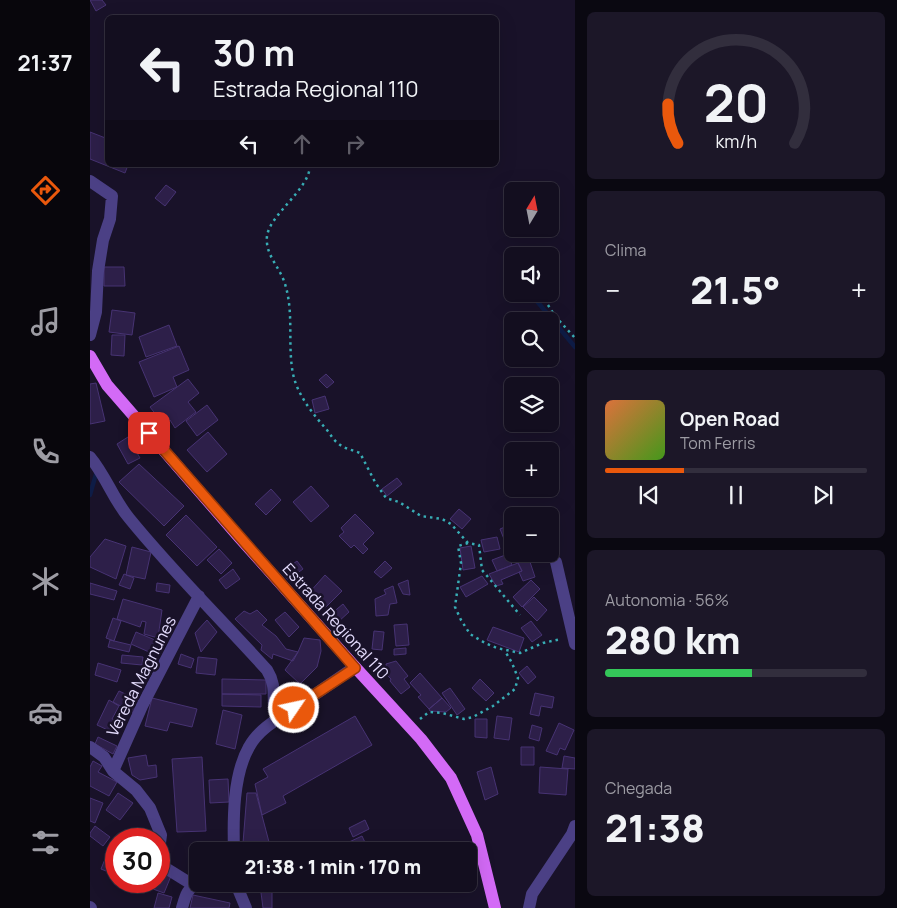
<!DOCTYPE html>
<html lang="pt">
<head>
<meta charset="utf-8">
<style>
  :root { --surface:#130e1f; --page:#1c1728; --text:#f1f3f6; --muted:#9d9ca4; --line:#322e3d; --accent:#ea580c }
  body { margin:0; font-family:Manrope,sans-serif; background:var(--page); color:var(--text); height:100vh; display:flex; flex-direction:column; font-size:19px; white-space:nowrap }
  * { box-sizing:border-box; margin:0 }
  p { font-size:16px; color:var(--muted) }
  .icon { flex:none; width:28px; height:28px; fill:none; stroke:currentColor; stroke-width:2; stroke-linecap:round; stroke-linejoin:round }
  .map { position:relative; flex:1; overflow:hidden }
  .details { display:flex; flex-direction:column; gap:12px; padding:12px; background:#0a0811; width:322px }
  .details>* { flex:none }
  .top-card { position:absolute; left:15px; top:15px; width:394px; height:152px; border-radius:8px; box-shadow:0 5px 20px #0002,0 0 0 1px var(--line); background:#130e1f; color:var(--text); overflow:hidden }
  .needle { width:32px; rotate:10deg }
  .tools { position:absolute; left:414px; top:182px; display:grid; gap:10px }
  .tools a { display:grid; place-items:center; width:55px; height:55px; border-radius:8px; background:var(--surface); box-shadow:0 5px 20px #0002,0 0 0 1px var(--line); font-size:25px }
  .speed { position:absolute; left:15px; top:828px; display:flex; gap:10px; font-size:25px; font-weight:700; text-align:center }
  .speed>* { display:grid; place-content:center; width:65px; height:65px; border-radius:50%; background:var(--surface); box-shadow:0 5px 20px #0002,0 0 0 1px var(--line); line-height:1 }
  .speed .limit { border:8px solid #d22; background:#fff; color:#111 }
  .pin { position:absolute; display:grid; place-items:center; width:42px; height:42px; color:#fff; margin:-21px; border-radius:10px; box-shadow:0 2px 8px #0006 }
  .me { position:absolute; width:55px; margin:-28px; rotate:56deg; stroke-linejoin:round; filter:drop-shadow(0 0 4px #0008) }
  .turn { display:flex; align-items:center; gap:18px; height:105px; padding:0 25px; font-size:22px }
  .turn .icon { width:65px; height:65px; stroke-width:2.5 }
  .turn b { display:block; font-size:35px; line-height:42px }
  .lanes { display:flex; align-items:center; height:48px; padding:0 25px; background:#0003; justify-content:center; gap:25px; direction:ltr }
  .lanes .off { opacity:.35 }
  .big { font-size:38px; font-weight:800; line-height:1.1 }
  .details .card { flex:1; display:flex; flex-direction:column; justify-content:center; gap:8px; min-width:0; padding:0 18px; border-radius:8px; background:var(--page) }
  .details .dial { align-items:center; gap:0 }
  .dial svg { height:130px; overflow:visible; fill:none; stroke:var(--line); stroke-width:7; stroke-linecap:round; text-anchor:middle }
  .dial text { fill:var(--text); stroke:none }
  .song { display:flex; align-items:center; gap:15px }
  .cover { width:60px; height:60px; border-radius:8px; background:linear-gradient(135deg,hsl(20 70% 55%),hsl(100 70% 35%)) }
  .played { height:5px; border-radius:2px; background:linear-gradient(90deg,var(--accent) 30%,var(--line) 30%) }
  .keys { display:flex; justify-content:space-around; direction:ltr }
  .heat { display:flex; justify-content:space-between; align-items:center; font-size:28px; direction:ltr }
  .charge { height:8px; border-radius:4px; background:linear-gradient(90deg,#34c759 56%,var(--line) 0) }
  .trip { position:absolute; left:99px; top:842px; width:288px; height:50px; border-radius:8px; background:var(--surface); box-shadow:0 5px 20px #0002,0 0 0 1px var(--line); font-weight:800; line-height:50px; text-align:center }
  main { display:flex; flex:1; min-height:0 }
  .tab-bar { display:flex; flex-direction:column; width:90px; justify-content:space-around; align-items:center; background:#08060c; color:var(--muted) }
  .tab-bar .icon { width:35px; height:35px }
  .tab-bar .on { color:var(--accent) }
  .tab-bar b { font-size:22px; color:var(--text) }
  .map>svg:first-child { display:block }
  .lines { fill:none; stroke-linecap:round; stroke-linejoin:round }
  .stream { stroke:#0e1c46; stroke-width:4.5 }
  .building { fill:#2d1f49; stroke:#473373 }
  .path { stroke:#38adb5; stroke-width:2.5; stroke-dasharray:2.5 4; stroke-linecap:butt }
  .minor { stroke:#4b4085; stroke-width:12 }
  .major { stroke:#d36af6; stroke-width:12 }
  .route-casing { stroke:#983908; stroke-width:12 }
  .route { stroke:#ea580c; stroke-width:9 }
  .labels { text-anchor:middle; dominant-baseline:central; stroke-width:5; stroke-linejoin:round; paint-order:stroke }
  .street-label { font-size:16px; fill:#e4dcfd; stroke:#191229 }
</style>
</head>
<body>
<main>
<nav class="tab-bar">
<b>21:37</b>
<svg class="icon on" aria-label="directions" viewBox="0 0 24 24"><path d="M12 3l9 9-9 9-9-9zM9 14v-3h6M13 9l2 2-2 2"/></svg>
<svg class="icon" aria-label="music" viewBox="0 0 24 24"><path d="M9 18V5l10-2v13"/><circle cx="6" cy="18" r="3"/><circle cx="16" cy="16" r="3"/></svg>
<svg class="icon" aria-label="phone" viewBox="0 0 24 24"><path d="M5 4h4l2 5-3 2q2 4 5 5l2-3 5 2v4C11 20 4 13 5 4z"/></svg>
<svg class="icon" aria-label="climate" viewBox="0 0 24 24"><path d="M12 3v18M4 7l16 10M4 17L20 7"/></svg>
<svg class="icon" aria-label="car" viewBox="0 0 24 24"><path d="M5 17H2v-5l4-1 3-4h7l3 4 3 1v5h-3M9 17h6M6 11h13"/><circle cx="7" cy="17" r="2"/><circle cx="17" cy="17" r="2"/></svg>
<svg class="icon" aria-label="filters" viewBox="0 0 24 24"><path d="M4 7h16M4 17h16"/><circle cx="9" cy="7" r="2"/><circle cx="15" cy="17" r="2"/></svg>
</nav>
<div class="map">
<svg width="485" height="908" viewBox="0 0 485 908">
  <rect width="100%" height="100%" fill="#191229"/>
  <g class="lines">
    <!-- stream -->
    <path class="stream" d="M452,256L455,252
      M441,294L485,347
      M0,495L6,474"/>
  </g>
  <!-- building -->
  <path class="building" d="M0,0H12L16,5L6,11Z
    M0,132L18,139V165H38L35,173L0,159Z
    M76,185L86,192L75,206L65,198Z
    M14,267H34L35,286H14Z
    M22,310L45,313L42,335L19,332Z
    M79,325L87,346L56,357L49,337Z
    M22,335H35L34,356L21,355Z
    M89,346L99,370L83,377L87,387L64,397L49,362Z
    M236,374L244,382L237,388L229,380Z
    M98,379L109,393L98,402L106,412L85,428L80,420L74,425L60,407Z
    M6,383L15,421L0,424V384Z
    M235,396L239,409L225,413L222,400Z
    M117,405L128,420L107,436L96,421Z
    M118,432L137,454L117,472L97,450Z
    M38,437L50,458L38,464L27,444Z
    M49,464L94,506L74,526L29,482Z
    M307,478L312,484L297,496L292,489Z
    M221,486L239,506L221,522L203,502Z
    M181,489L191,500L176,515L165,504Z
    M369,509L381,519L372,529L360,519Z
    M265,514L284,533L273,544L278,549L273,554L264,545L261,548L249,536L254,532L251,528Z
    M96,515L127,547L107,566L76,535Z
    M422,524V536L414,539L410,529Z
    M407,537L410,549L394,552L391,540Z
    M15,539L36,546L26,579L0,567V557Z
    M381,546L385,568L373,570L370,548Z
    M42,547L61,552L55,579L36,575Z
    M129,549L142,563L131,574L117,560Z
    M418,554L422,565L407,571L402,560Z
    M439,559L445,577L433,581L429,572L432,571L428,563Z
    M207,561L213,569L198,580L192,572Z
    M295,561L302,568L291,578L284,572Z
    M428,563L432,571L411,580L413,584L406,586L399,574Z
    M143,569L150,579L136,589L129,580Z
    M34,574L44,578L40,589L29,585Z
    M235,575L252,591L235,608L219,593Z
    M392,576L398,584L376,597L370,587Z
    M318,580L320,595L313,594L308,584Z
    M441,580L450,589L432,607L423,597Z
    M0,583L27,591L24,600L0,594Z
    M67,583L80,585L79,593L66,591Z
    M303,586L307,603L300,604L298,615L286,616L285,599L296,594L294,590Z
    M444,597L457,610L447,621L433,607Z
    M33,599L72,610L68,638L54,634L56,622L52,621L50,627L27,619Z
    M253,604L259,612L248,622L241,614Z
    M167,610L177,620L172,625L186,636L196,649L208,652L203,661L183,654L182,659L171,650L172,645L145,619L154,611L160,614Z
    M195,612L209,627L199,637L185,620Z
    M23,618L31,621L24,641L16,638Z
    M117,620L127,632L111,652L105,633Z
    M441,621L452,635L442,642L431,628Z
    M317,624L319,645L306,646L304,625Z
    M403,627L434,638L429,652L397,640Z
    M284,631L294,632L292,650L282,649Z
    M46,632L65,640L59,652L41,644Z
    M214,638L230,640L231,651L227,667L210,684L195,670L208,652Z
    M20,640L41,645L39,652L18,647Z
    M316,648V654L304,655V649Z
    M91,654L104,659L101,668L88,664Z
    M32,655L53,657L52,665L31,663Z
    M108,657L127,659L125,675L106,673Z
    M306,661L318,676L314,679L320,687L311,694L300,681L301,679L298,676L296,664Z
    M8,663L31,670L27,682L5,675Z
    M437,666L446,677L438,684L429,673Z
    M330,673L352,698L339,709L328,697L331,695L320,683Z
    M132,679L176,680V694H132Z
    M390,679L404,693L396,701L382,688Z
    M360,688L375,709L367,715L352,693Z
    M29,691L50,701L44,713L23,702Z
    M445,693L464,697L462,708L451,706L449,716L440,714Z
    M132,694L171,695V707L132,706Z
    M62,698L107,709L102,727L80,722L77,731L55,726Z
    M352,698L361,708L356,712L340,711L339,709Z
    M19,700L29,706L22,719L26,720L20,731L7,725Z
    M133,710L152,715L145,749L126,744Z
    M265,716L282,745L193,796L196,803L172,815L165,784L178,777L173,769Z
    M407,716L422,718L419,740L404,738Z
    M385,719H397V738L385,737Z
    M469,723L484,730L475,750L470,748L467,755L456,751Z
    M442,725L452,728L449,741L439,738Z
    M8,737L27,746L23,754L5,744Z
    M431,747H444V765H431Z
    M56,755L58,766L66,765L67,777L50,780L42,775L38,758Z
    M474,756L485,758V769L472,768Z
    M112,757L116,831L87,832L82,759Z
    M3,761L12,766L8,772L27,782L19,796L0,786V767Z
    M401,767L408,794L395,800L387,772Z
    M450,767L478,769L476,795L449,793Z
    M138,779L139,802L120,803L119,780Z
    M28,793L43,803L30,820L16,810Z
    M157,793H166L179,842L153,843Z
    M0,798L13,803L5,823L0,821Z
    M275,820L279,829L263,837L259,828Z
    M5,826L20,837L13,846L0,836V833Z
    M272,836L279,851H261L257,843Z
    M22,842L26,844V875L11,869Z
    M69,872L81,876L74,893L52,885L54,881H69Z
    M170,885H182V908H173Z
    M68,893L82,897L79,908H64Z
    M103,895L140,903L139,908H100Z"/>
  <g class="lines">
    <!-- path -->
    <path class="path" d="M220,165C220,189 180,214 177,236C175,254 188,265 194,281C204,309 198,339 202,368C205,392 221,412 237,430C241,435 244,441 249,444C255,449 263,450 270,453L285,482L296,498L309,502L331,516L352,519L361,524L378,543L389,545L392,570L430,615
      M457,256L459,253
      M451,294L465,316L485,338
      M378,543L368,546L371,563L365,607L371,620L380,634L395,643L407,648L430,653L453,643L471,639
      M330,719L339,712L352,713L374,719L383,717L403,706L425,689L428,678L422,663L415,651"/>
    <!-- minor -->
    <path class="minor" d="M0,181L22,196L20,219L13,240L8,271L6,312L0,335
      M0,457C16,476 23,499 39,518C82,571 131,619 177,670C190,691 178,703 189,719
      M466,562L485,644
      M0,747L14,757L23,771L46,790L60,808L71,835L69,851L74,867L103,885
      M23,771L52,706L109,596
      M144,851C143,819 143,775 159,747C169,728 191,717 208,706C227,693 246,680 265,667
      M130,884L146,885
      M146,884L156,908
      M0,907L1,908
      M92,908C95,898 97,887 108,884
      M439,908L442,894L482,834L485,826"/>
    <!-- major -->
    <path class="major" d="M0,356L17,385L149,537L265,667L331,739L361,778L387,835L405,908"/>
  </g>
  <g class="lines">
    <!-- route casing -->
    <g class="route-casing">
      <path id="route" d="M59,433L265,668L204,708"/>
    </g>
    <!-- route -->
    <use href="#route" class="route"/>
  </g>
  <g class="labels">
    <!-- street labels -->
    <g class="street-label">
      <text transform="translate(246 621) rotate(48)">Estrada Regional 110</text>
      <text transform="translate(51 676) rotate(-63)">Vereda Magnunes</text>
    </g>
  </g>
</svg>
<div class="tools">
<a><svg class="needle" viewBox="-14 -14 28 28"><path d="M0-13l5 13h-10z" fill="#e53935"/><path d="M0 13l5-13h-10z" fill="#9d9ca4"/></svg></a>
<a><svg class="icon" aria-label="sound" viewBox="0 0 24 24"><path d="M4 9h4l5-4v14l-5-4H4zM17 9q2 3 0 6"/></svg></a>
<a><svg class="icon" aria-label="search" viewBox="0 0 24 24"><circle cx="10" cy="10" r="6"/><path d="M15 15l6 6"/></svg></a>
<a><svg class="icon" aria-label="layers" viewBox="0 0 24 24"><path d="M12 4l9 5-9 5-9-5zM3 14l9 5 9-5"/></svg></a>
<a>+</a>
<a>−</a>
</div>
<div class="speed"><div class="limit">30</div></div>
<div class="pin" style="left:59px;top:433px;background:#d93025"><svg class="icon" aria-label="arrive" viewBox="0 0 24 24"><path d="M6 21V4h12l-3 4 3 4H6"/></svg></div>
<svg class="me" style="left:204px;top:708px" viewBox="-20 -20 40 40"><circle r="17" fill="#ea580c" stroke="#fff" stroke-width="3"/><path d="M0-11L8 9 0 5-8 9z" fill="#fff"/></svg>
<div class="trip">21:38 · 1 min · 170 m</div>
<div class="top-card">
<div class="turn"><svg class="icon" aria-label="left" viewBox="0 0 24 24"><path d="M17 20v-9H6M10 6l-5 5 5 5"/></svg><div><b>30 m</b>Estrada Regional 110</div></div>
<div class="lanes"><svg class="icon" aria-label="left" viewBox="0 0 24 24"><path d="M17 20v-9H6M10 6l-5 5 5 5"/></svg><svg class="icon off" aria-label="ahead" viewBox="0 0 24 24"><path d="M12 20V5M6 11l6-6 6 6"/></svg><svg class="icon off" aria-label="right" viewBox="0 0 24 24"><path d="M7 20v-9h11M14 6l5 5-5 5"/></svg></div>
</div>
</div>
<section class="details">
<div class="card dial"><svg viewBox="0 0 100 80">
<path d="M14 69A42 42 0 1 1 86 69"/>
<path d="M14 69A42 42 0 0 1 8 45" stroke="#ea580c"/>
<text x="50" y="56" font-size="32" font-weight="700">20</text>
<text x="50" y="72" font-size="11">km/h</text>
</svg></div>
<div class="card"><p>Clima</p>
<div class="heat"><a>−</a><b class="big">21.5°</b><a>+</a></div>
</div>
<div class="card">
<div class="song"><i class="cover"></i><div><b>Open Road</b><p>Tom Ferris</p></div></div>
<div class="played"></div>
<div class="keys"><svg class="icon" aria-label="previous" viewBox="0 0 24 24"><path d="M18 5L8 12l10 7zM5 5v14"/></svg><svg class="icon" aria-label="pause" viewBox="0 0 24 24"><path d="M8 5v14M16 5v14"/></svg><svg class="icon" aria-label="next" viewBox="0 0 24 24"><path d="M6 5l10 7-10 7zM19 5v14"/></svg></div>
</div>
<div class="card"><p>Autonomia · 56%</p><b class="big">280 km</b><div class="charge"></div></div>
<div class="card"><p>Chegada</p><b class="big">21:38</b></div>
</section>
</main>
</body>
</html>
